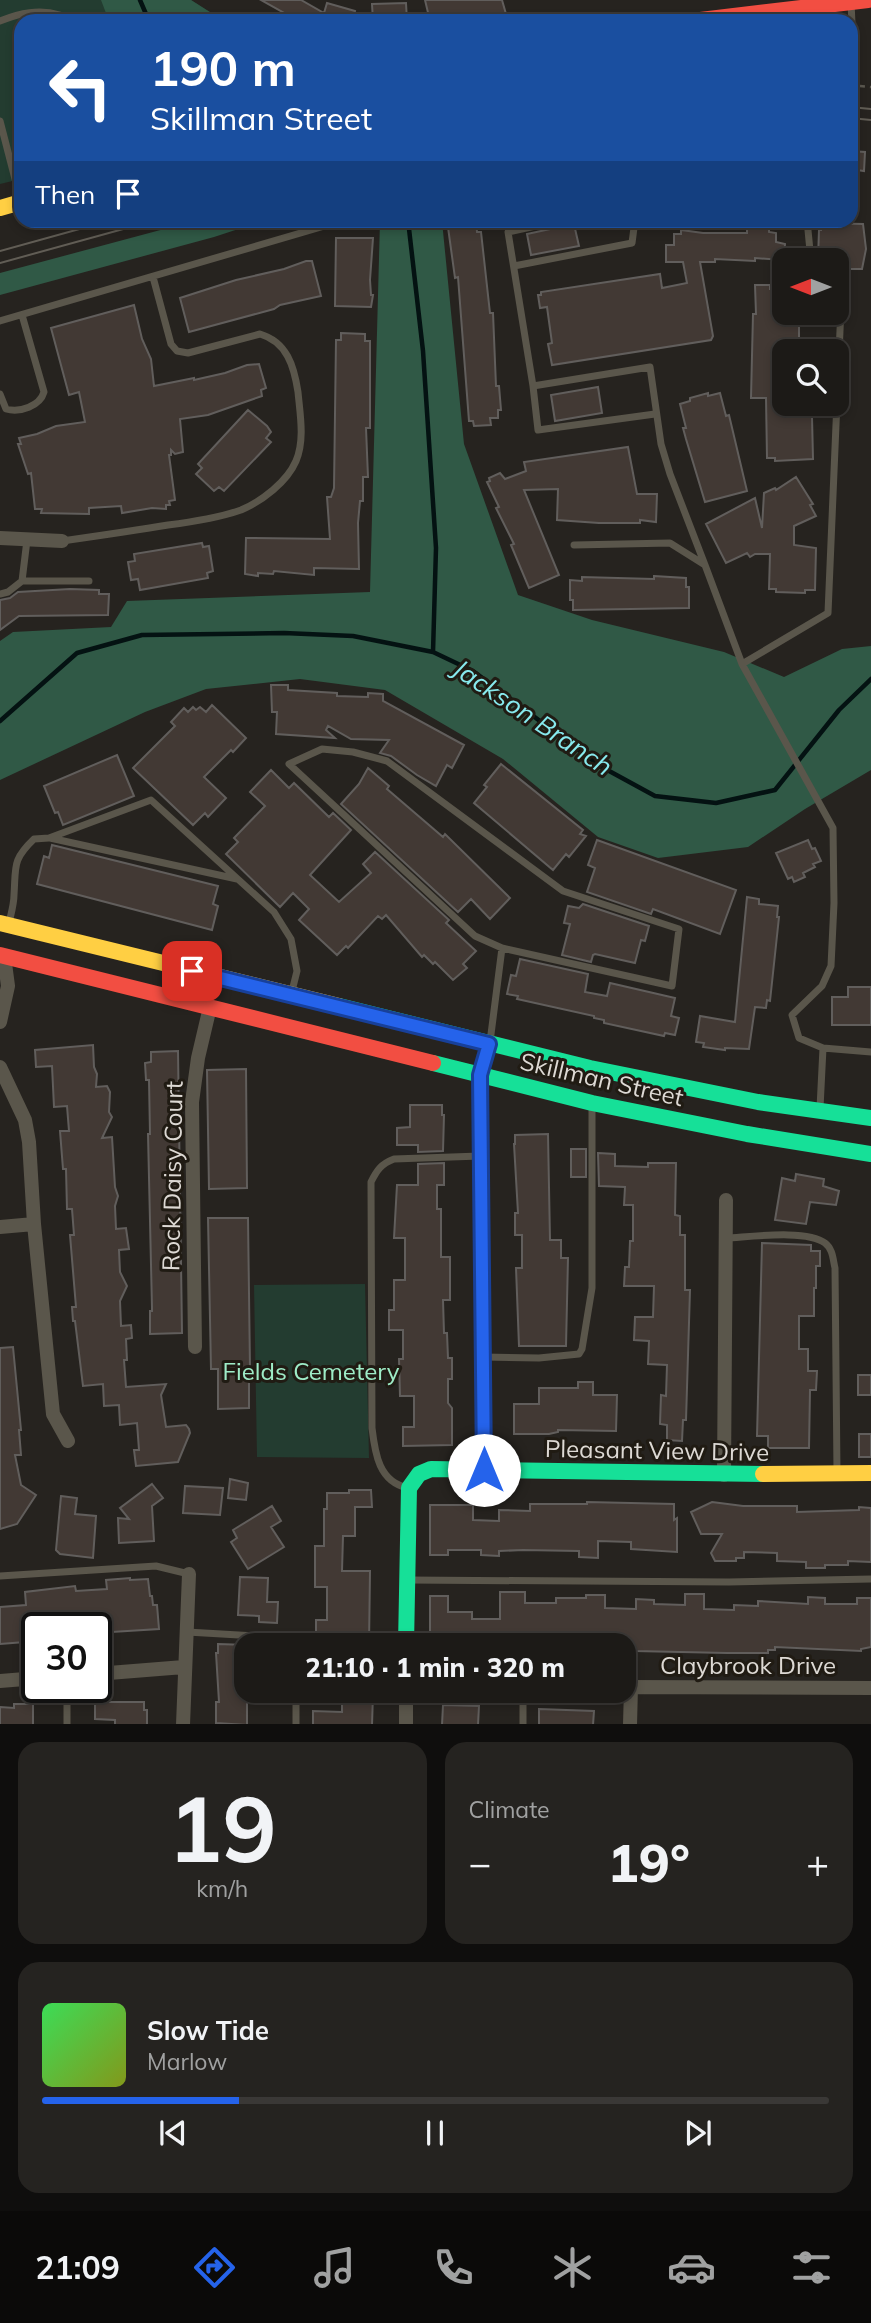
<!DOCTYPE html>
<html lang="en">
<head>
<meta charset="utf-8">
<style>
  :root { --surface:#1c1a17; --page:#252320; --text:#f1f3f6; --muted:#a0a1a1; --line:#3a3836; --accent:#2563eb }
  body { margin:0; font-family:Mulish,sans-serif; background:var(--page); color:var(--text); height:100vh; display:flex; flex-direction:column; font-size:26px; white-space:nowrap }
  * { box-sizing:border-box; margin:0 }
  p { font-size:23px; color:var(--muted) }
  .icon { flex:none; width:38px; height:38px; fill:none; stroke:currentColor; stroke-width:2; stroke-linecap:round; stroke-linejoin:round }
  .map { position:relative; height:1724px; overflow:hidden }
  .sheet { display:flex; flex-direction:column; gap:18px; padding:18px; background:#0f0e0d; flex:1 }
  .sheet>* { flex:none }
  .hud { position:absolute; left:14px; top:14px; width:844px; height:214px; border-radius:21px; box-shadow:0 4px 10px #0003,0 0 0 2px var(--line); background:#1a4fa0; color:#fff; overflow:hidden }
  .needle { width:46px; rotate:270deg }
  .tools { position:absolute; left:772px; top:248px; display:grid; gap:14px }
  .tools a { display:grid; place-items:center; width:77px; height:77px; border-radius:14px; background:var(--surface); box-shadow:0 4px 10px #0003,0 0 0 2px var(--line); font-size:35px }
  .speed { position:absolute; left:21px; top:1612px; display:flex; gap:14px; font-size:35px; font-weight:700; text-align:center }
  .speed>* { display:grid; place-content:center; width:91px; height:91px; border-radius:50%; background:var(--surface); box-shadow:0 4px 10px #0003,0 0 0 2px var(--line); line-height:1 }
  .speed .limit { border:4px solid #111; border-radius:10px; background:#fff; color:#111 }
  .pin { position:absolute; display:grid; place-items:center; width:60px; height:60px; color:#fff; margin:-30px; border-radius:14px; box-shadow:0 4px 10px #0006 }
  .me { position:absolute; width:77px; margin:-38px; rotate:0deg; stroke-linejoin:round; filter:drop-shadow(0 0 5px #0008) }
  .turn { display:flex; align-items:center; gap:24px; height:147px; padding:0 21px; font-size:32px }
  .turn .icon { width:91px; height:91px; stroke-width:2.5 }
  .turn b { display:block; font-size:49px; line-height:60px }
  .then { display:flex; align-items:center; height:66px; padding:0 21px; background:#0003; gap:14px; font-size:26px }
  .big { font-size:52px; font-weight:800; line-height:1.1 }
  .sheet .card { flex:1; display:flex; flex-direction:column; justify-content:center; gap:10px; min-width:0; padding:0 24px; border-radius:21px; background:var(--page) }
  .sheet .dial { align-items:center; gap:0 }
  .dial b { font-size:91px; line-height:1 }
  .song { display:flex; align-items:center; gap:21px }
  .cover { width:84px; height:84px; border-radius:10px; background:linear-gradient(135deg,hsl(130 70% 55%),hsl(70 70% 35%)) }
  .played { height:7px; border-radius:4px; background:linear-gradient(90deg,var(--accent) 25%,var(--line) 25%) }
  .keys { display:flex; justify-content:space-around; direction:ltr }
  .heat { display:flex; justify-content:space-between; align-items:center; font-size:38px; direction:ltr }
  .sheet .tiles { flex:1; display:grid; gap:18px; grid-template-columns:1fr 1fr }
  .card:last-child { grid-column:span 2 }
  .trip { position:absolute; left:234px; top:1633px; width:402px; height:70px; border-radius:21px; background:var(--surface); box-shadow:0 4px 10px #0003,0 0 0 2px var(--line); font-weight:800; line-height:70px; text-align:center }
  .tab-bar { display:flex; height:112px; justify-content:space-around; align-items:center; background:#0b0a09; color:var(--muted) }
  .tab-bar .icon { width:49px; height:49px }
  .tab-bar .current { color:var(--accent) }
  .tab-bar b { font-size:32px; color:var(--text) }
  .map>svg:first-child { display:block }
  .green { fill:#233c30 }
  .forest { fill:#305946 }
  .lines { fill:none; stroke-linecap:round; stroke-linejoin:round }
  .stream { stroke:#041212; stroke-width:4.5 }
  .building { fill:#423934; stroke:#615e5c; stroke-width:2 }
  .path { stroke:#5b5850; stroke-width:2.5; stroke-dasharray:5 5; stroke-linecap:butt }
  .lane { stroke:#5a564b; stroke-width:7 }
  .street { stroke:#5a564b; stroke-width:14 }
  .fast { stroke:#16e098; stroke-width:16 }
  .slow { stroke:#ffcf43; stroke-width:16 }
  .jam { stroke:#f24e42; stroke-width:16 }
  .tram { stroke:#615d55; stroke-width:2 }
  .route-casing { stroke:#184099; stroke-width:18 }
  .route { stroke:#2563eb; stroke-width:12 }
  .labels { text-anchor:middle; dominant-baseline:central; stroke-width:6; stroke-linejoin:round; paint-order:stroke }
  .street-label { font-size:24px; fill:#ddd9d4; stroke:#201b13 }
  .park-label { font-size:24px; fill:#9eecc7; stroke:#201b13 }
  .water-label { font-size:26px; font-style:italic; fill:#87e9ed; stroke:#201b13 }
</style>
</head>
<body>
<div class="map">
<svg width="871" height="1725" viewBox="0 0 871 1725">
  <rect width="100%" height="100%" fill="#26231f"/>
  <!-- green -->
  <path class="green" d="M0,0H191L224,21H21V179L0,184Z
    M365,1284L369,1458L257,1457L254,1285Z"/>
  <!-- forest -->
  <path class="forest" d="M101,0H191L224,21H109Z
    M194,221H263L214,237L0,295V273Z
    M380,221H442L464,444L518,595L592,620L724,652L784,677L842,649L871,646V770L805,809L748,847L658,858L598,837L503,759L385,690L300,679L206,689L145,712L0,780V641L13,632L111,627L127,601L370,592Z"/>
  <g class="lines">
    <!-- stream -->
    <path class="stream" d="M140,0L146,14L154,21
      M408,220L423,351L436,548L433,652
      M0,721L77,653L142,635L284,633L353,636L433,652L473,671L600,766L655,796L716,803L775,790L839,710L871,679"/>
  </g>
  <!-- building -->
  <path class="building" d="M261,0H301L324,13L327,3L355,11L353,21H311L298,18L297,20Z
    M425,0H502L508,21H430Z
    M406,3L407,21H373L372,4Z
    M850,151L865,152L864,171L850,169Z
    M447,220H476L477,232H481L490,313H493L496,386H499L501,410H498V418H490L491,425L474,426L473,421H469L458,277L455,278Z
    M573,220L579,246L531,255L527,234L564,226L569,221Z
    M821,223L863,224L866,249L862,269H840V267L836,266V261H821L818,259L819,230H821Z
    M747,229H769V232L776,233V242L785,244L784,256H782V260L755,258V261L715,259V262H700L713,336L711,340L552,365L548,344L552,343L547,307L540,308L538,295H541V292L660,274L662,288L687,283L683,262H666V245H674V234H681V230L703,233H747Z
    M336,238H373L370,280L371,295H373L371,307L335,306Z
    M306,261H312L321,296L280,305L274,309L189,332L180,298L236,280L284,269Z
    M755,285H770V289H784V313H799V352H784V414L804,415V417H812L813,459L775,461V458H767L766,398H751L753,314H756Z
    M134,305L142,339L151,359L154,386L194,378V380L225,373L247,365L259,364L266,388L261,390L262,396L208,415L180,419L183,452L175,454L171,450V455H169L175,500L169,501L170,505H166V509L152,508L122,513L121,506L89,508V514L41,513L42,509H35L31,473L28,474L18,444H21L19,438L37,434L56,426L85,422L79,392L69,395L51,328Z
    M341,333L365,334V341H370V428H366L368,477H363V501H360L358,523L359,569L314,568V575L274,571L273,574L258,573V576L245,574L246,538L330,539L327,497H331L334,488L336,340H341Z
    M598,387L602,413L555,421L551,395Z
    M708,393V396L720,393L726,416L729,415L747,491L705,502L686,439L683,428H686L680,404L690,401V398Z
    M248,410L267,426L271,432L266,438L271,442L224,491L219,487L214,491L196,474L202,468L198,464Z
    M628,447L637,494H657L656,522L640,520V523H599L557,520L558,489L524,490L559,575L529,588L511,545L514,544L496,508L499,507L487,482L490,481L489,478L500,473L505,479L526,471L524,462Z
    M796,477L813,504L810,505L816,516L794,526V545L816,548L815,590H805V593L776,592V589H769L770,554H755L750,557L747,553L726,563L706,524L755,498L762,528L764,493L775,488L776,490Z
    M202,543L203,547L209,546L213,571L207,573L208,578L140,590L138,579L131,580L128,562L135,561L134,554Z
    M654,576L686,578V587H689V608L573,610V600H570V580L582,581V577L654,579Z
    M70,589L99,590V594H109L108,615L19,616L0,630V600L10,598L18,592Z
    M271,685H288V690L337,693V696L368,697V693L383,694V701L464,745L452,768L447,765L436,786L417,775L391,756L380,753L389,740L351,739L328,726L326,730L335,738L276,734L277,712H272Z
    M212,705L246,738L233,752L231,750L204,777L226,798L208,817L205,813L193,825L133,768L175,726L171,722L184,708L188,712L193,707L196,710L200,707L206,712Z
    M117,755L134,796L63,825L58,812L55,813L44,786Z
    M501,764L583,830L580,834L586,836L569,857L566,854L553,870L474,803L487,787L484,785Z
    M368,768L389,786L387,789L443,837L445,834L510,898L490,919L471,899L458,912L341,804L359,784Z
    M271,770L289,788L294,783L329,817L333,813L351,830L310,875L339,902L371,873L363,864L375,852L449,920L446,923L476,951L463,964L467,968L453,980L435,962L433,964L424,955L422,957L386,915L382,919L378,916L348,948L346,946L337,955L299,920L309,909L293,893L280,907L226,854L238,842L234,838L265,806L250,792Z
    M597,840L736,890L720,934L653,909L651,914L587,892L595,868L588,865Z
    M808,840L812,849L815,848L821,861L813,864L815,867L803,873L805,877L794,882L792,877L788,879L776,853Z
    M52,845L218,886L213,904L218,906L212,930L37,884L44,856L49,858Z
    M747,897L759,899V904L778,906L777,917H779L770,1001L767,1000L766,1008L755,1007L749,1049L725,1048V1050L703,1047L704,1043L696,1042L700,1016L735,1022Z
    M583,904L649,926L645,941L641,940L635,963L595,954L593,955L591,962L562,955L570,924L564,923L568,906L579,908Z
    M520,959L588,974L585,992L607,996L610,983L675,998L671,1016L679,1018L675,1035L665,1033L664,1036L604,1023V1020L594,1018V1016L517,999L518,996L507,994L511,975L516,976Z
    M848,987H871V1025H832V997H848Z
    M93,1045L94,1067L97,1074L96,1087L107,1086L110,1092L109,1112L112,1117L102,1138L112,1137L115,1187L118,1196L115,1206L116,1229L126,1228L129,1249L119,1250L120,1272L127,1286L120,1301L121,1326L131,1325L132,1338L126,1339L127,1360H124L126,1387L166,1384L161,1395L166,1427L186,1425L189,1429L190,1433L178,1462L136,1466L134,1450H139L137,1423L120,1425L119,1405L104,1406L103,1384L83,1386L75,1321H73L72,1307H76L70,1235H74L72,1209H67L66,1169H63L60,1131H69L67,1106L54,1107L52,1066L36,1067L35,1050Z
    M178,1051L182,1333L150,1334V1311H152V1308L148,1134H150L149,1080H146L145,1063L151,1062V1052Z
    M246,1069L247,1188L209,1189L207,1070Z
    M410,1105H442V1115H444L443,1151L418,1152V1145H397V1128L410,1127Z
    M548,1134L550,1240H561V1258H568L566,1346H519L516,1268H522V1235H515V1213H518L514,1144H515V1135Z
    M571,1149H586V1177H571Z
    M598,1153L615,1154V1166L648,1167V1163H676L675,1215L680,1216V1235H685V1290H690L686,1420H683L682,1441L667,1440V1425L660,1424L661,1395L666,1396L667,1365L648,1364L649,1341L634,1340L635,1317H653L654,1286H624L625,1267H629L630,1241H633V1205H624L625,1187L599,1186Z
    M444,1163V1185H437V1209H441V1257H450V1300H443L444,1333H447L448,1358H452V1379H448V1403L452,1408V1445L403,1446V1427H414V1396H400L399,1359H403V1330H389V1310H394V1280H405V1238H394L397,1185H418V1164Z
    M796,1174L824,1179L823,1186L839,1191L836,1205L810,1202L806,1224L775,1220L782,1178L795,1181Z
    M208,1218H248L250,1369H249V1408L218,1409V1369H211Z
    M762,1243L811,1245V1251H820V1266H816V1288H814V1316H799V1349H808V1371H817L816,1390H810L809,1448H768V1436H757Z
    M13,1347L21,1430H19L21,1455H15L21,1485L36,1495L17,1524L0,1529V1348Z
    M858,1375H871V1395H858Z
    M578,1382H593V1395H617L616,1431L558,1430V1432L549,1434H514V1404H539V1388H578Z
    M859,1434H871V1457H859Z
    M230,1479L248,1483L246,1500L228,1498Z
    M152,1484L163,1498L152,1506L154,1541L119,1543L118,1518L129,1519L120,1508Z
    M185,1486L223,1488L220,1515L183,1513Z
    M349,1490H371L372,1507H355V1536H343L342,1571H370L369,1645H338V1637L316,1638V1620H327V1587H315V1546H324V1509H327V1493H349Z
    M61,1496L77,1498L75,1514L96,1516L93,1558L60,1554L56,1550Z
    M587,1502L674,1504V1520L677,1518V1552L631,1549V1542L598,1541V1558L579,1557V1551L523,1550L499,1551V1556L481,1555V1550H448V1555H430V1505H473V1520L499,1521V1510L530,1511V1504H587Z
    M712,1502L743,1506H797V1512L859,1510V1507L871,1508V1562L848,1561V1565H825V1568H806V1562L777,1561V1553L744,1552V1558H736V1561H715L711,1553L722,1534H701L691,1512Z
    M272,1506L281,1521L271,1527L284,1547L248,1569L231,1542L237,1538L233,1530Z
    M240,1577L268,1578L267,1602H278L277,1623L259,1622V1616L238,1615Z
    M130,1578V1580L148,1579L150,1596H152L153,1605H157L159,1629L96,1633V1628H37V1641L0,1644V1607L26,1605L25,1592L75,1586L76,1591L107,1589L106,1580Z
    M500,1592H525V1603H556V1598H586V1595H605V1608L636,1609V1599L654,1600V1604L685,1605V1594H704V1609L734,1610V1605L758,1606V1601L808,1604V1597L825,1598V1604H857V1598H871V1647L861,1649V1651L775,1647V1650H768V1653H727L635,1651V1646L625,1645H430V1596H448V1612H472V1619H500Z
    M218,1644L247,1645V1725L216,1723V1702H219L216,1653H218Z
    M342,1693L373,1694L372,1725H313V1711L342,1712Z
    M95,1702H144V1710H147V1725H115V1720L95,1719Z
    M14,1704H33V1725H0V1707L14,1708Z
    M443,1705L479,1706L478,1725H442Z
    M539,1709L594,1711L593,1725H539Z"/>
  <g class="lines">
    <!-- path -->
    <path class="path" d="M850,85L871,87"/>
    <!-- lane -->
    <path class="lane" d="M0,21C20,13 39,9 60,15L62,21
      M850,45H853L851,2
      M0,121L21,202
      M563,220L508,232L533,386L650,367L661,444L670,474L705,565
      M807,220L811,261
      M514,266L632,243L635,220
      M0,321L345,220
      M533,386L538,430L655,414
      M0,394L6,409C20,413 40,406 44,392L22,315
      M62,541C97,536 132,531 168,525C192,522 218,518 241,510C262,501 287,482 296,461C305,440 300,414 298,392C294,366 287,342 260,334L188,353L177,351L171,344L153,277
      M574,545L670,543L705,565L742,664
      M22,581L27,540
      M0,594L8,592L22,581H89
      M50,838L237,879
      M9,923C11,914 14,904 14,895C16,866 12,860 34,839L49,838L151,800L274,912L291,939L297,971L291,995
      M490,1042L502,948L672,986L679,929L563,891L387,761L353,752L322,749L289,764L475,936L502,948
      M823,1048L871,1052
      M820,1108L823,1048L799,1038L792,1015L822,986L831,966L834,903L833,828L742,664L828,613L841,307L836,302
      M726,1238C749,1237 807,1229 825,1243C833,1249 833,1260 835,1268L837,1472
      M483,1357L539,1358L579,1354L582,1349L592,1288V1103
      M408,1488C379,1482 375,1454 372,1428L371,1182C377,1170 381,1164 394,1159L480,1156
      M0,1576L156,1566L189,1574
      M408,1580L729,1582L871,1579
      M187,1632L273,1637L286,1645
      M67,1687V1725
      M296,1725V1690
      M523,1725V1690"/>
    <!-- street -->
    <path class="street" d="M0,538L62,541
      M0,1022L8,986L4,956
      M0,1067L25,1120L29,1142L34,1224L53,1414L68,1441
      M0,1227L34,1224
      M195,1347L192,1102L198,1058L210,1007
      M483,1470L480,1075L489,1044
      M724,1475L726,1200
      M96,1674L184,1667
      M0,1681L37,1678
      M625,1687L871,1688
      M406,1690V1725
      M183,1725L189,1574
      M630,1725L631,1687"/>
    <!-- fast -->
    <path class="fast" d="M339,1006L590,1068L758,1102L871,1118
      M433,1063L592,1103L747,1134L871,1154
      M406,1645L409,1488L419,1474L431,1469L763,1474"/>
    <!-- slow -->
    <path class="slow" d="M0,208L21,202
      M0,923L339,1006
      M763,1474L871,1473"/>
    <!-- jam -->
    <path class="jam" d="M692,21L868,0
      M0,955L433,1063"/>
    <!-- tram -->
    <path class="tram" d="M850,107L871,109
      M850,118L871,120
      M0,251L112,220
      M0,263L156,220"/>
  </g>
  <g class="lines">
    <!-- route casing -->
    <g class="route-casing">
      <path id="route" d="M192,971L489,1044L480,1075L484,1470"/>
    </g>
    <!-- route -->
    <use href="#route" class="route"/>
  </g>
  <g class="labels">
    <!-- street labels -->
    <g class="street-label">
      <text transform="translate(602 1079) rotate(13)">Skillman Street</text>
      <text transform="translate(172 1176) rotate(-89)">Rock Daisy Court</text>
      <text transform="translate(657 1450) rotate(1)">Pleasant View Drive</text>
      <text x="748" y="1665">Claybrook Drive</text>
    </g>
    <!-- park labels -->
    <g class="park-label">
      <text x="311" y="1371">Fields Cemetery</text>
    </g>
    <!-- water labels -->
    <g class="water-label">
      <text transform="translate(533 717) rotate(34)">Jackson Branch</text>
    </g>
  </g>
</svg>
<div class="tools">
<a><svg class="needle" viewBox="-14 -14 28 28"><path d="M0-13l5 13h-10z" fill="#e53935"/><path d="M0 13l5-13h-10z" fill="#a0a1a1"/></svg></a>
<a><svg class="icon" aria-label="search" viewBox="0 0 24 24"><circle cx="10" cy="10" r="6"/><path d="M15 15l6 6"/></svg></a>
</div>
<div class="speed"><div class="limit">30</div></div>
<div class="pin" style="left:192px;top:971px;background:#d93025"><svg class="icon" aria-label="arrive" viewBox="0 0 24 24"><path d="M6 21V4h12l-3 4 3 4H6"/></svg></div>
<svg class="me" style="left:484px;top:1470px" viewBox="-20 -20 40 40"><circle r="19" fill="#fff"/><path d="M0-13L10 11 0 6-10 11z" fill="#2563eb"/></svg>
<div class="trip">21:10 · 1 min · 320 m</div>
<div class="hud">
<div class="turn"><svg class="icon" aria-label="left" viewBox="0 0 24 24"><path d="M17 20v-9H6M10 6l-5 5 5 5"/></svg><div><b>190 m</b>Skillman Street</div></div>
<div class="then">Then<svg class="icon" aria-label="arrive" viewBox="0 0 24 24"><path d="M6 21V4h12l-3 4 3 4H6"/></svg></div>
</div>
</div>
<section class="sheet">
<div class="tiles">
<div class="card dial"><b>19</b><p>km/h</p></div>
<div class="card"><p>Climate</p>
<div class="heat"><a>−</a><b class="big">19°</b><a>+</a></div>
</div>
<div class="card">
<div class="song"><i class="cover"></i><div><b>Slow Tide</b><p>Marlow</p></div></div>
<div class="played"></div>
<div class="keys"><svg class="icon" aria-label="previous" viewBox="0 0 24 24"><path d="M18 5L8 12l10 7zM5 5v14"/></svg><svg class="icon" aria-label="pause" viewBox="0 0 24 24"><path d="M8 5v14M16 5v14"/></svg><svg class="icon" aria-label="next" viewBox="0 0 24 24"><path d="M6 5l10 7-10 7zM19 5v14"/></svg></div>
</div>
</div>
</section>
<nav class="tab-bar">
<b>21:09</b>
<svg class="icon current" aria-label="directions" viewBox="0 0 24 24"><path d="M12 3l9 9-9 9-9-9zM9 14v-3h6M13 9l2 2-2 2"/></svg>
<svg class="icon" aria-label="music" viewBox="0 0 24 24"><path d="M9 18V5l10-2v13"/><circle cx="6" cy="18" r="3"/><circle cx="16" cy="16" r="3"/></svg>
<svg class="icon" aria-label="phone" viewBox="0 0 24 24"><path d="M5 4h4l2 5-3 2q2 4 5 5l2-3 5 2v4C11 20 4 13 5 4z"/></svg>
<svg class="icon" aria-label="climate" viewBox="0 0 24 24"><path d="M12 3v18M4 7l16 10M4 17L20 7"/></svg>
<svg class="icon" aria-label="car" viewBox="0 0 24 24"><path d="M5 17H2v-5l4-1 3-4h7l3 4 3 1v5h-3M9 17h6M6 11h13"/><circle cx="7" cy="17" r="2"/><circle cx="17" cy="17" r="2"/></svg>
<svg class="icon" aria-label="filters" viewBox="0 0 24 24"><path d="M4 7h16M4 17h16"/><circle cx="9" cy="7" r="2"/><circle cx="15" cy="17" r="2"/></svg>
</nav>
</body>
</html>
